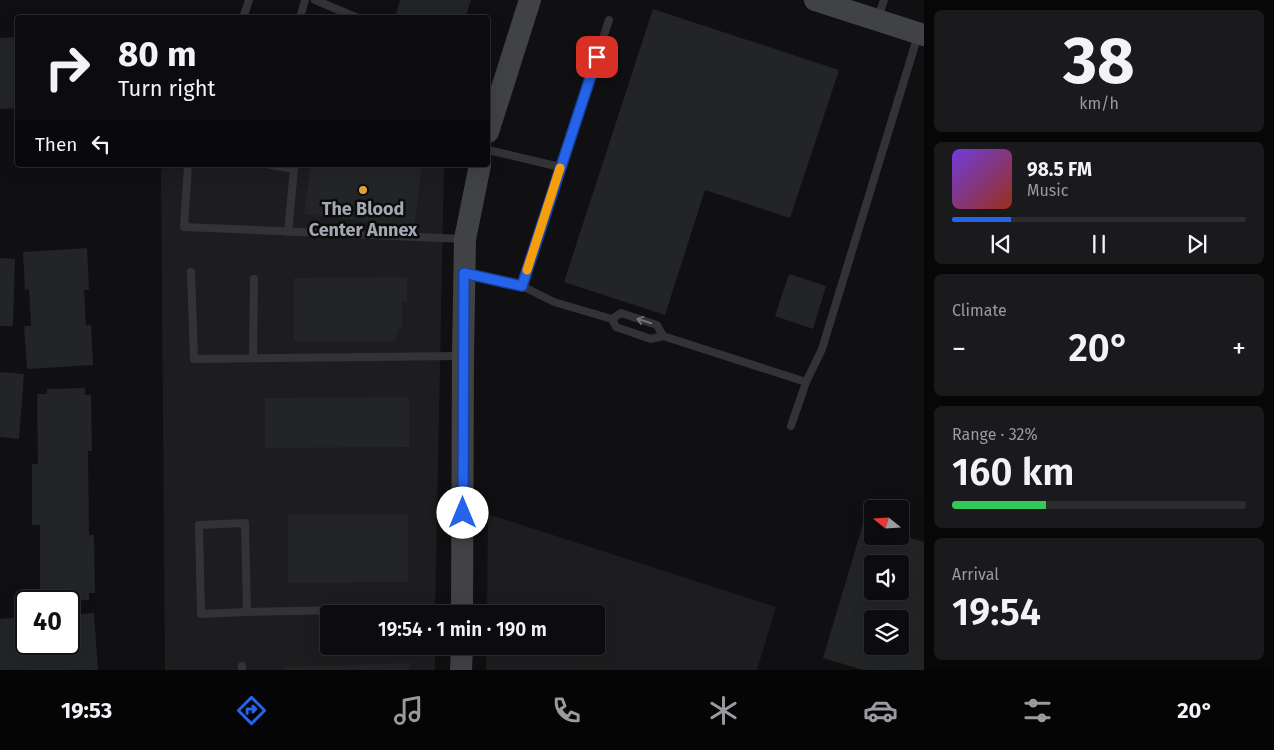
<!DOCTYPE html>
<html lang="en">
<head>
<meta charset="utf-8">
<style>
  :root { --surface:#0c0c0e; --page:#1a1a1c; --text:#f1f3f6; --muted:#9a9b9e; --line:#2c2c2e; --accent:#2563eb }
  body { margin:0; font-family:"Fira Sans",sans-serif; background:var(--page); color:var(--text); height:100vh; display:flex; flex-direction:column; font-size:19px; white-space:nowrap }
  * { box-sizing:border-box; margin:0 }
  p { font-size:16px; color:var(--muted) }
  .icon { flex:none; width:28px; height:28px; fill:none; stroke:currentColor; stroke-width:2; stroke-linecap:round; stroke-linejoin:round }
  .map { position:relative; flex:1; overflow:hidden }
  .side { display:flex; flex-direction:column; gap:10px; padding:10px; background:#070708; width:350px }
  .side>* { flex:none }
  .top-card { position:absolute; left:15px; top:15px; width:475px; height:152px; border-radius:5px; box-shadow:0 5px 20px #0002,0 0 0 1px var(--line); background:#0c0c0e; color:var(--text); overflow:hidden }
  .needle { width:32px; rotate:288deg }
  .tools { position:absolute; left:864px; top:500px; display:grid; gap:10px }
  .tools a { display:grid; place-items:center; width:45px; height:45px; border-radius:5px; background:var(--surface); box-shadow:0 5px 20px #0002,0 0 0 1px var(--line); font-size:25px }
  .speed { position:absolute; left:15px; top:590px; display:flex; gap:10px; font-size:25px; font-weight:700; text-align:center }
  .speed>* { display:grid; place-content:center; width:65px; height:65px; border-radius:50%; background:var(--surface); box-shadow:0 5px 20px #0002,0 0 0 1px var(--line); line-height:1 }
  .speed .limit { border:2px solid #111; border-radius:8px; background:#fff; color:#111 }
  .pin { position:absolute; display:grid; place-items:center; width:42px; height:42px; color:#fff; margin:-21px; border-radius:10px; box-shadow:0 2px 8px #0006 }
  .me { position:absolute; width:55px; margin:-28px; rotate:0deg; stroke-linejoin:round; filter:drop-shadow(0 0 4px #0008) }
  .turn { display:flex; align-items:center; gap:18px; height:105px; padding:0 20px; font-size:22px }
  .turn .icon { width:65px; height:65px; stroke-width:2.5 }
  .turn b { display:block; font-size:35px; line-height:42px }
  .then { display:flex; align-items:center; height:48px; padding:0 20px; background:#0003; gap:10px; font-size:19px }
  .big { font-size:38px; font-weight:600; line-height:1.1 }
  .side .card { flex:1; display:flex; flex-direction:column; justify-content:center; gap:8px; min-width:0; padding:0 18px; border-radius:8px; background:var(--page) }
  .side .dial { align-items:center; gap:0 }
  .dial b { font-size:65px; line-height:1 }
  .song { display:flex; align-items:center; gap:15px }
  .cover { width:60px; height:60px; border-radius:8px; background:linear-gradient(135deg,hsl(260 70% 55%),hsl(10 70% 35%)) }
  .played { height:5px; border-radius:2px; background:linear-gradient(90deg,var(--accent) 20%,var(--line) 20%) }
  .keys { display:flex; justify-content:space-around; direction:ltr }
  .heat { display:flex; justify-content:space-between; align-items:center; font-size:28px; direction:ltr }
  .charge { height:8px; border-radius:4px; background:linear-gradient(90deg,#34c759 32%,var(--line) 0) }
  .trip { position:absolute; left:320px; top:605px; width:285px; height:50px; border-radius:5px; background:var(--surface); box-shadow:0 5px 20px #0002,0 0 0 1px var(--line); font-weight:600; line-height:50px; text-align:center }
  .menu { display:flex; height:80px; justify-content:space-around; align-items:center; background:#050506; color:var(--muted) }
  .menu .icon { width:35px; height:35px }
  .menu .on { color:var(--accent) }
  .menu b { font-size:22px; color:var(--text) }
  main { display:flex; flex:1; min-height:0 }
  .map>svg:first-child { display:block }
  .built { fill:#1d1d1f }
  .building { fill:#232426; fill-rule:evenodd }
  .lines { fill:none; stroke-linecap:round; stroke-linejoin:round }
  .lane { stroke:#323336; stroke-width:8 }
  .secondary { stroke:#404246; stroke-width:22 }
  .oneway { stroke:#70737a }
  .route-casing { stroke:#184099; stroke-width:12 }
  .route { stroke:#2563eb; stroke-width:9 }
  .slow { stroke:#f59e0b; stroke-width:9 }
  .poi-dot { fill:#e4a136; stroke:#0c0c0d; stroke-width:2 }
  .labels { text-anchor:middle; dominant-baseline:central; stroke-width:5; stroke-linejoin:round; paint-order:stroke }
  .poi-label { font-size:18px; font-weight:bold; fill:#a3a8b2; stroke:#0c0c0d }
</style>
</head>
<body>
<main>
<div class="map">
<svg width="924" height="670" viewBox="0 0 924 670">
  <rect width="100%" height="100%" fill="#101012"/>
  <!-- built -->
  <path class="built" d="M163,165H444L435,614H329V646H435V670H165L161,172Z
    M488,514L776,607L757,670H486V646H596V614H487Z"/>
  <!-- building -->
  <path class="building" d="M400,0H471L465,18H395Z
    M653,9L839,70L790,218L705,190L665,315L564,282Z
    M18,37V108L0,109V38Z
    M311,165H422L414,228L304,214Z
    M87,248L89,290H84L86,325H91L93,365L27,369L24,326H31L29,289L25,290L23,252Z
    M0,258L15,259L13,326H0Z
    M789,274L826,286L813,329L775,316Z
    M407,277V301L402,302V329H397L396,341H294V278Z
    M0,372L24,374L19,439L0,437Z
    M85,388V395H91L92,451H88L89,535H94L95,593H89V600L46,601V594H40V525H32V464H38L37,394H47V389Z
    M409,397V447L265,448V398Z
    M288,515H408V582L288,583Z
    M863,524L872,527V536L900,535L924,542V670H863L823,658ZM872,564H900V591H872ZM872,619H900V646H872Z
    M94,613L98,670H0V619L20,617L21,624L26,623V644H69V615Z
    M411,663L409,670H285L284,667Z"/>
  <g class="lines">
    <!-- lane -->
    <path class="lane" d="M315,0L358,18
      M243,18L249,0
      M300,18L305,0
      M878,18L884,0
      M188,165L184,227L463,239
      M271,165L294,169L288,232
      M560,167L609,20
      M191,272L194,359L460,356
      M466,274L522,286L560,167L488,150
      M522,286L554,302L612,319L616,327L651,339L663,336L657,325L621,313L612,319
      M663,336L806,382L791,426
      M253,358L254,279
      M806,382L822,349L918,35
      M245,523L247,612L201,614L199,525Z
      M247,612L460,608
      M242,666V670"/>
    <!-- secondary -->
    <path class="secondary" d="M815,0L924,35
      M488,132L530,0
      M462,614L463,356L465,239L480,165
      M461,670L462,646"/>
  </g>
  <!-- one-way arrows -->
  <defs><path id="oneway-shaft" d="M-6 0H5M1.5-3L5.5 0L1.5 3" fill="none" stroke-width="1.6" stroke-linecap="round" stroke-linejoin="round" transform="scale(1.25)"/></defs>
  <use class="oneway" href="#oneway-shaft" transform="translate(644 321) rotate(-162)"/>
  <g class="lines">
    <!-- route casing -->
    <g class="route-casing">
      <path id="route" d="M463,513L464,273L522,286L597,57"/>
    </g>
    <!-- route -->
    <use href="#route" class="route"/>
    <!-- slow -->
    <path class="slow" d="M527,270L560,168"/>
  </g>
  <!-- markers -->
  <circle class="poi-dot" cx="363" cy="190" r="5"/>
  <g class="labels">
    <!-- poi labels -->
    <g class="poi-label">
      <text x="363" y="209">The Blood<tspan x="363" dy="21">Center Annex</tspan></text>
    </g>
  </g>
</svg>
<div class="tools">
<a><svg class="needle" viewBox="-14 -14 28 28"><path d="M0-13l5 13h-10z" fill="#e53935"/><path d="M0 13l5-13h-10z" fill="#9a9b9e"/></svg></a>
<a><svg class="icon" aria-label="sound" viewBox="0 0 24 24"><path d="M4 9h4l5-4v14l-5-4H4zM17 9q2 3 0 6"/></svg></a>
<a><svg class="icon" aria-label="layers" viewBox="0 0 24 24"><path d="M12 4l9 5-9 5-9-5zM3 14l9 5 9-5"/></svg></a>
</div>
<div class="speed"><div class="limit">40</div></div>
<div class="pin" style="left:597px;top:57px;background:#d93025"><svg class="icon" aria-label="arrive" viewBox="0 0 24 24"><path d="M6 21V4h12l-3 4 3 4H6"/></svg></div>
<svg class="me" style="left:463px;top:513px" viewBox="-20 -20 40 40"><circle r="19" fill="#fff"/><path d="M0-13L10 11 0 6-10 11z" fill="#2563eb"/></svg>
<div class="trip">19:54 · 1 min · 190 m</div>
<div class="top-card">
<div class="turn"><svg class="icon" aria-label="right" viewBox="0 0 24 24"><path d="M7 20v-9h11M14 6l5 5-5 5"/></svg><div><b>80 m</b>Turn right</div></div>
<div class="then">Then<svg class="icon" aria-label="left" viewBox="0 0 24 24"><path d="M17 20v-9H6M10 6l-5 5 5 5"/></svg></div>
</div>
</div>
<section class="side">
<div class="card dial"><b>38</b><p>km/h</p></div>
<div class="card">
<div class="song"><i class="cover"></i><div><b>98.5 FM</b><p>Music</p></div></div>
<div class="played"></div>
<div class="keys"><svg class="icon" aria-label="previous" viewBox="0 0 24 24"><path d="M18 5L8 12l10 7zM5 5v14"/></svg><svg class="icon" aria-label="pause" viewBox="0 0 24 24"><path d="M8 5v14M16 5v14"/></svg><svg class="icon" aria-label="next" viewBox="0 0 24 24"><path d="M6 5l10 7-10 7zM19 5v14"/></svg></div>
</div>
<div class="card"><p>Climate</p>
<div class="heat"><a>−</a><b class="big">20°</b><a>+</a></div>
</div>
<div class="card"><p>Range · 32%</p><b class="big">160 km</b><div class="charge"></div></div>
<div class="card"><p>Arrival</p><b class="big">19:54</b></div>
</section>
</main>
<nav class="menu">
<b>19:53</b>
<svg class="icon on" aria-label="directions" viewBox="0 0 24 24"><path d="M12 3l9 9-9 9-9-9zM9 14v-3h6M13 9l2 2-2 2"/></svg>
<svg class="icon" aria-label="music" viewBox="0 0 24 24"><path d="M9 18V5l10-2v13"/><circle cx="6" cy="18" r="3"/><circle cx="16" cy="16" r="3"/></svg>
<svg class="icon" aria-label="phone" viewBox="0 0 24 24"><path d="M5 4h4l2 5-3 2q2 4 5 5l2-3 5 2v4C11 20 4 13 5 4z"/></svg>
<svg class="icon" aria-label="climate" viewBox="0 0 24 24"><path d="M12 3v18M4 7l16 10M4 17L20 7"/></svg>
<svg class="icon" aria-label="car" viewBox="0 0 24 24"><path d="M5 17H2v-5l4-1 3-4h7l3 4 3 1v5h-3M9 17h6M6 11h13"/><circle cx="7" cy="17" r="2"/><circle cx="17" cy="17" r="2"/></svg>
<svg class="icon" aria-label="filters" viewBox="0 0 24 24"><path d="M4 7h16M4 17h16"/><circle cx="9" cy="7" r="2"/><circle cx="15" cy="17" r="2"/></svg>
<b>20°</b>
</nav>
</body>
</html>
